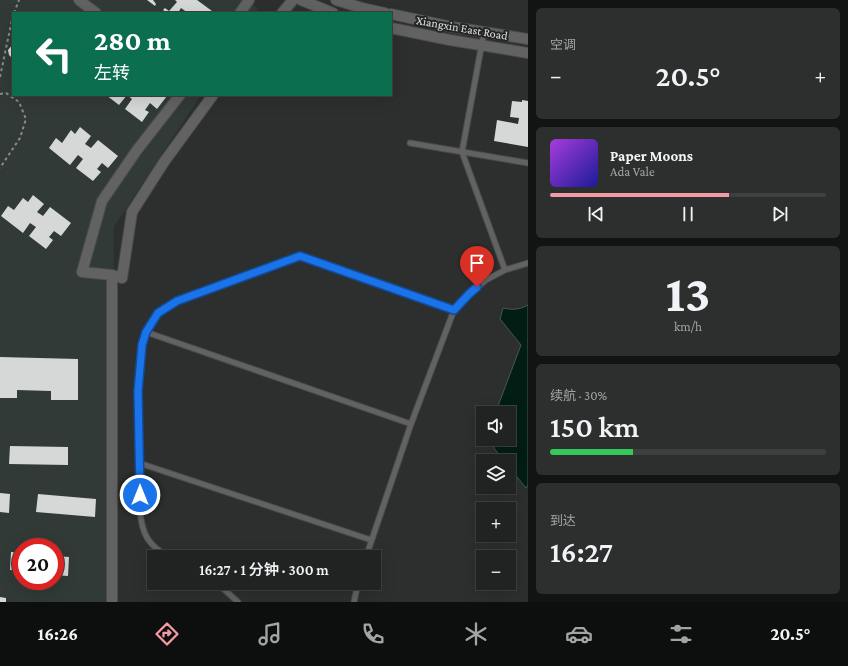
<!DOCTYPE html>
<html lang="zh">
<head>
<meta charset="utf-8">
<style>
  :root { --surface:#212322; --page:#2d2f2f; --text:#f1f3f6; --muted:#a2a4a5; --line:#3e4040; --accent:#f49aa2 }
  body { margin:0; font-family:"Crimson Pro","Noto Sans SC",serif; background:var(--page); color:var(--text); height:100vh; display:flex; flex-direction:column; font-size:15px; white-space:nowrap }
  * { box-sizing:border-box; margin:0 }
  p { font-size:13px; color:var(--muted) }
  .icon { flex:none; width:22px; height:22px; fill:none; stroke:currentColor; stroke-width:2; stroke-linecap:round; stroke-linejoin:round }
  .map { position:relative; flex:1; overflow:hidden }
  .panel { display:flex; flex-direction:column; gap:8px; padding:8px; background:#121313; width:320px }
  .panel>* { flex:none }
  .banner { position:absolute; left:12px; top:12px; width:380px; height:84px; border-radius:0px; box-shadow:0 4px 16px #0002,0 0 0 1px var(--line); background:#0b6e4f; color:#fff; overflow:hidden }
  .fabs { position:absolute; left:476px; top:406px; display:grid; gap:8px }
  .fabs a { display:grid; place-items:center; width:40px; height:40px; border-radius:0px; background:var(--surface); box-shadow:0 4px 16px #0002,0 0 0 1px var(--line); font-size:20px }
  .speed { position:absolute; left:12px; top:538px; display:flex; gap:8px; font-size:20px; font-weight:700; text-align:center }
  .speed>* { display:grid; place-content:center; width:52px; height:52px; border-radius:50%; background:var(--surface); box-shadow:0 4px 16px #0002,0 0 0 1px var(--line); line-height:1 }
  .speed .limit { border:6px solid #d22; background:#fff; color:#111 }
  .pin { position:absolute; display:grid; place-items:center; width:34px; height:34px; color:#fff; margin:-41px -17px; border-radius:50% 50% 50% 0; rotate:-45deg; box-shadow:0 0 4px #0007 }
  .pin .icon { rotate:45deg }
  .me { position:absolute; width:44px; margin:-22px; rotate:0deg; stroke-linejoin:round; filter:drop-shadow(0 0 3px #0008) }
  .turn { display:flex; align-items:center; gap:14px; height:84px; padding:0 16px; font-size:18px }
  .turn .icon { width:52px; height:52px; stroke-width:2.5 }
  .turn b { display:block; font-size:28px; line-height:34px }
  .big { font-size:30px; font-weight:600; line-height:1.1 }
  .panel .tile { flex:1; display:flex; flex-direction:column; justify-content:center; gap:6px; min-width:0; padding:0 14px; border-radius:6px; background:var(--page) }
  .panel .dial { align-items:center; gap:0 }
  .dial b { font-size:52px; line-height:1 }
  .song { display:flex; align-items:center; gap:12px }
  .cover { width:48px; height:48px; border-radius:6px; background:linear-gradient(135deg,hsl(280 70% 55%),hsl(240 70% 35%)) }
  .played { height:4px; border-radius:2px; background:linear-gradient(90deg,var(--accent) 65%,var(--line) 65%) }
  .keys { display:flex; justify-content:space-around; direction:ltr }
  .heat { display:flex; justify-content:space-between; align-items:center; font-size:22px; direction:ltr }
  .charge { height:6px; border-radius:3px; background:linear-gradient(90deg,#34c759 30%,var(--line) 0) }
  .trip { position:absolute; left:147px; top:550px; width:234px; height:40px; border-radius:0px; background:var(--surface); box-shadow:0 4px 16px #0002,0 0 0 1px var(--line); font-weight:600; line-height:40px; text-align:center }
  .dock { display:flex; height:64px; justify-content:space-around; align-items:center; background:#0d0e0e; color:var(--muted) }
  .dock .icon { width:28px; height:28px }
  .dock .active { color:var(--accent) }
  .dock b { font-size:18px; color:var(--text) }
  main { display:flex; flex:1; min-height:0 }
  .map>svg:first-child { display:block }
  .built { fill:#313a36; fill-rule:evenodd }
  .water { fill:#021e14; stroke:#455952 }
  .building { fill:#d5d8d7 }
  .lines { fill:none; stroke-linecap:round; stroke-linejoin:round }
  .service-casing { stroke:#494c4a; stroke-width:7 }
  .minor-casing { stroke:#494c4a; stroke-width:12 }
  .tertiary-casing { stroke:#494c4a; stroke-width:12 }
  .path { stroke:#898b8a; stroke-width:2; stroke-dasharray:3 3; stroke-linecap:butt }
  .service { stroke:#636262; stroke-width:5 }
  .minor { stroke:#636262; stroke-width:10 }
  .tertiary { stroke:#636262; stroke-width:10 }
  .route-casing { stroke:#114b97; stroke-width:10 }
  .route { stroke:#1a73e8; stroke-width:7 }
  .labels { text-anchor:middle; dominant-baseline:central; stroke-width:4; stroke-linejoin:round; paint-order:stroke }
  .street-label { font-size:12px; fill:#e1e3e2; stroke:#222523 }
</style>
</head>
<body>
<main>
<div class="map">
<svg width="528" height="602" viewBox="0 0 528 602">
  <rect width="100%" height="100%" fill="#2c2f2d"/>
  <!-- built -->
  <path class="built" d="M0,0H249L258,9L255,13H13V95H201L114,227L110,602H0ZM21,547H55V581H21Z"/>
  <!-- water -->
  <path class="water" d="M528,305V485L526,488L509,467V461H504L494,448V439H509V413H497L498,406L521,345L500,319L503,308C512,310 519,310 528,305Z"/>
  <!-- building -->
  <path class="building" d="M147,0H153L156,4L155,6Z
    M175,0H197L212,11L211,13H188L181,8L178,13H167L163,10L165,8L169,11L177,2Z
    M13,44V59L9,55L8,50Z
    M106,95H166L167,96L157,109L150,103L145,110L149,112L142,122L125,109L132,99L127,95L119,105Z
    M522,100L528,101V147L494,141L497,120L518,124L519,118L510,117L512,101L522,102Z
    M80,127L91,136L85,144L91,148L98,140L118,156L108,168L102,163L97,169L101,172L93,181L76,168L83,159L78,155L70,165L49,148L56,138L62,143L71,130L75,134Z
    M33,195L44,204L37,212L43,216L50,207L71,223L61,236L54,231L49,237L53,240L46,249L29,236L36,227L30,223L23,233L1,216L8,206L14,210L23,198L28,202Z
    M0,357L78,359V400H51V391L17,390V398H0Z
    M10,446L68,447V465L9,464Z
    M0,493L10,494L9,513L0,512Z
    M38,494L96,499L95,517L36,512Z
    M11,552L21,553V571L10,570Z
    M55,556L69,557L68,576L55,575Z
    M0,597L6,598V602H0Z"/>
  <g class="lines">
    <!-- service casing -->
    <g class="service-casing">
      <path id="service" d="M484,32L462,152L505,270
        M410,143L528,163
        M146,332L411,424
        M139,463L371,540
        M170,557C148,546 142,534 140,511L138,391L142,345L146,332L158,313L177,301L300,256L454,310
        M366,557L411,424L454,310L469,294L486,280L505,270L528,263
        M217,583L238,602
        M354,602L358,583"/>
    </g>
    <!-- minor casing -->
    <g class="minor-casing">
      <path id="minor" d="M79,0L96,13
        M240,13L249,0
        M282,13L293,0
        M180,95L137,150L102,201L82,272L112,275L122,278L132,212L164,162L213,95
        M112,275V602"/>
    </g>
    <!-- tertiary casing -->
    <g class="tertiary-casing">
      <path id="tertiary" d="M301,0L333,13
        M336,0L362,8L385,13
        M391,14L452,27L528,39
        M391,28L450,40L528,53"/>
    </g>
    <!-- path -->
    <path class="path" d="M14,13L19,0
      M0,77L13,15
      M0,94L6,93L19,102L26,119L20,138L0,168"/>
    <!-- service -->
    <use href="#service" class="service"/>
    <!-- minor -->
    <use href="#minor" class="minor"/>
    <!-- tertiary -->
    <use href="#tertiary" class="tertiary"/>
  </g>
  <g class="lines">
    <!-- route casing -->
    <g class="route-casing">
      <path id="route" d="M140,495L138,391L142,345L146,332L158,313L177,301L300,256L454,310L469,294L477,287"/>
    </g>
    <!-- route -->
    <use href="#route" class="route"/>
  </g>
  <g class="labels">
    <!-- street labels -->
    <g class="street-label">
      <text transform="translate(462 28) rotate(10)">Xiangxin East Road</text>
    </g>
  </g>
</svg>
<div class="fabs">
<a><svg class="icon" aria-label="sound" viewBox="0 0 24 24"><path d="M4 9h4l5-4v14l-5-4H4zM17 9q2 3 0 6"/></svg></a>
<a><svg class="icon" aria-label="layers" viewBox="0 0 24 24"><path d="M12 4l9 5-9 5-9-5zM3 14l9 5 9-5"/></svg></a>
<a>+</a>
<a>−</a>
</div>
<div class="speed"><div class="limit">20</div></div>
<div class="pin" style="left:477px;top:287px;background:#d93025"><svg class="icon" aria-label="arrive" viewBox="0 0 24 24"><path d="M6 21V4h12l-3 4 3 4H6"/></svg></div>
<svg class="me" style="left:140px;top:495px" viewBox="-20 -20 40 40"><circle r="17" fill="#1a73e8" stroke="#fff" stroke-width="3"/><path d="M0-11L8 9 0 5-8 9z" fill="#fff"/></svg>
<div class="trip">16:27 · 1 分钟 · 300 m</div>
<div class="banner">
<div class="turn"><svg class="icon" aria-label="left" viewBox="0 0 24 24"><path d="M17 20v-9H6M10 6l-5 5 5 5"/></svg><div><b>280 m</b>左转</div></div>
</div>
</div>
<section class="panel">
<div class="tile"><p>空调</p>
<div class="heat"><a>−</a><b class="big">20.5°</b><a>+</a></div>
</div>
<div class="tile">
<div class="song"><i class="cover"></i><div><b>Paper Moons</b><p>Ada Vale</p></div></div>
<div class="played"></div>
<div class="keys"><svg class="icon" aria-label="previous" viewBox="0 0 24 24"><path d="M18 5L8 12l10 7zM5 5v14"/></svg><svg class="icon" aria-label="pause" viewBox="0 0 24 24"><path d="M8 5v14M16 5v14"/></svg><svg class="icon" aria-label="next" viewBox="0 0 24 24"><path d="M6 5l10 7-10 7zM19 5v14"/></svg></div>
</div>
<div class="tile dial"><b>13</b><p>km/h</p></div>
<div class="tile"><p>续航 · 30%</p><b class="big">150 km</b><div class="charge"></div></div>
<div class="tile"><p>到达</p><b class="big">16:27</b></div>
</section>
</main>
<nav class="dock">
<b>16:26</b>
<svg class="icon active" aria-label="directions" viewBox="0 0 24 24"><path d="M12 3l9 9-9 9-9-9zM9 14v-3h6M13 9l2 2-2 2"/></svg>
<svg class="icon" aria-label="music" viewBox="0 0 24 24"><path d="M9 18V5l10-2v13"/><circle cx="6" cy="18" r="3"/><circle cx="16" cy="16" r="3"/></svg>
<svg class="icon" aria-label="phone" viewBox="0 0 24 24"><path d="M5 4h4l2 5-3 2q2 4 5 5l2-3 5 2v4C11 20 4 13 5 4z"/></svg>
<svg class="icon" aria-label="climate" viewBox="0 0 24 24"><path d="M12 3v18M4 7l16 10M4 17L20 7"/></svg>
<svg class="icon" aria-label="car" viewBox="0 0 24 24"><path d="M5 17H2v-5l4-1 3-4h7l3 4 3 1v5h-3M9 17h6M6 11h13"/><circle cx="7" cy="17" r="2"/><circle cx="17" cy="17" r="2"/></svg>
<svg class="icon" aria-label="filters" viewBox="0 0 24 24"><path d="M4 7h16M4 17h16"/><circle cx="9" cy="7" r="2"/><circle cx="15" cy="17" r="2"/></svg>
<b>20.5°</b>
</nav>
</body>
</html>
